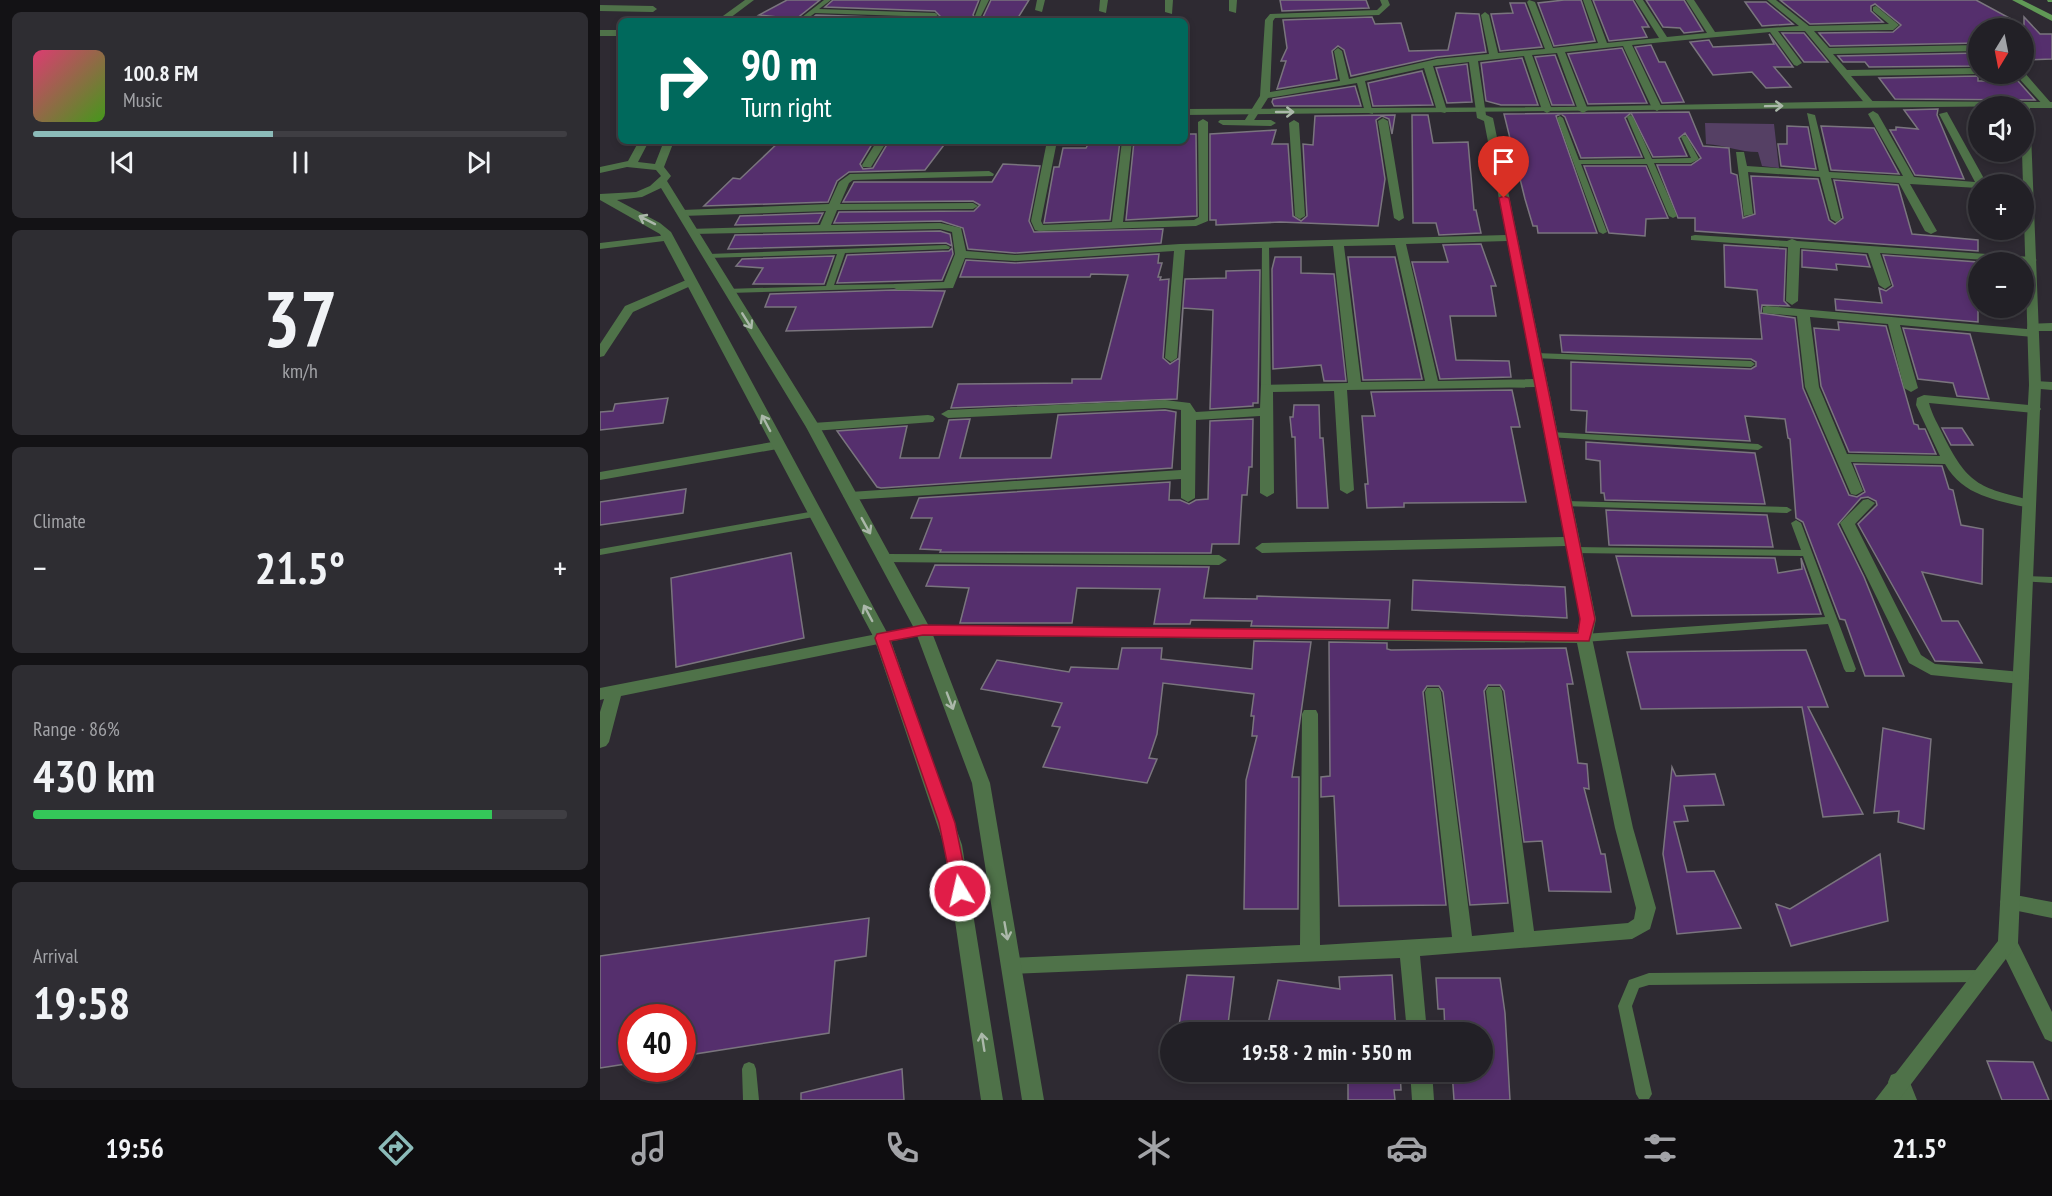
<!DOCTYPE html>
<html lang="en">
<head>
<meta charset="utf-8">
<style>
  :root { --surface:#222026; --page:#2e2d32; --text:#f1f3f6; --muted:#a2a3a7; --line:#3f3e43; --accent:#8bbbb9 }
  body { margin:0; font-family:"PT Sans Narrow",sans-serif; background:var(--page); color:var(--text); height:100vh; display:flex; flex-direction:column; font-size:22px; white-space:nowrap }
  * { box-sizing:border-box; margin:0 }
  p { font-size:20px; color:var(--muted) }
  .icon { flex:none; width:33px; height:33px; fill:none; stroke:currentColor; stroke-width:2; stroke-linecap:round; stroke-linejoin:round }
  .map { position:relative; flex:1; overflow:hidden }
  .panel { display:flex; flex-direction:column; gap:12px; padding:12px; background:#131215; width:600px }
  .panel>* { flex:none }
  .hud { position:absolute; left:18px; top:18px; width:570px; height:126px; border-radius:9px; box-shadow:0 3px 9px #0003,0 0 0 2px var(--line); background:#00695c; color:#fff; overflow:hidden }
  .needle { width:39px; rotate:190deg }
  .buttons { position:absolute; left:1368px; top:18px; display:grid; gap:12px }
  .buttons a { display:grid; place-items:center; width:66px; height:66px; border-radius:50%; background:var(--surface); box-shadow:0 3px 9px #0003,0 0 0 2px var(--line); font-size:30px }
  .speed { position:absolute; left:18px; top:1004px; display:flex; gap:12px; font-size:30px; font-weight:700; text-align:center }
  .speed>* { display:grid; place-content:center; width:78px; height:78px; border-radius:50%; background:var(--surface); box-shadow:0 3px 9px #0003,0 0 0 2px var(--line); line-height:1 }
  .speed .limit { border:9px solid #d22; background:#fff; color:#111 }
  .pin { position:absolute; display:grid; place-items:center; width:51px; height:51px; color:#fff; margin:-62px -26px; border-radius:50% 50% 50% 0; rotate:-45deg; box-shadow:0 0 6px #0007 }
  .pin .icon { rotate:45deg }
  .me { position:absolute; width:66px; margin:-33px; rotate:351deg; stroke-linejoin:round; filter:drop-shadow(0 0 4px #0008) }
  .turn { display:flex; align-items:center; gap:21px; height:126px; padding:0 24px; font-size:27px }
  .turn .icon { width:78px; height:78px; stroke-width:2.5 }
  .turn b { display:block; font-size:42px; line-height:51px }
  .big { font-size:45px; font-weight:600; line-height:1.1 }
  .panel .card { flex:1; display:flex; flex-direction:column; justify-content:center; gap:9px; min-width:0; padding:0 21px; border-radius:9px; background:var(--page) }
  .panel .dial { align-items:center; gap:0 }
  .dial b { font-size:78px; line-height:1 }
  .song { display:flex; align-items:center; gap:18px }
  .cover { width:72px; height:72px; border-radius:9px; background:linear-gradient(135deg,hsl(340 70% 55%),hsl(100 70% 35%)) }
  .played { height:6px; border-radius:3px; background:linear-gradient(90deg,var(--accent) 45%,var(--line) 45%) }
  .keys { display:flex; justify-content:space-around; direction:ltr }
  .heat { display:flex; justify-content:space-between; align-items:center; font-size:33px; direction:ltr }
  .charge { height:9px; border-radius:4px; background:linear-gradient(90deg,#34c759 86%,var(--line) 0) }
  .trip { position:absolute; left:560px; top:1022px; width:333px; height:60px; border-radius:30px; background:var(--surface); box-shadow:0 3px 9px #0003,0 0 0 2px var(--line); font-weight:600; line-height:60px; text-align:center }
  .tab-bar { display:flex; height:96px; justify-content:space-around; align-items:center; background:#0e0d0f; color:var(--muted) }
  .tab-bar .icon { width:42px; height:42px }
  .tab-bar .on { color:var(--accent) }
  .tab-bar b { font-size:27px; color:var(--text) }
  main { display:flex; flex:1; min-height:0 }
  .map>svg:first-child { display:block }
  .green { fill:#554064 }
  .building { fill:#552f6d; stroke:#7a757e; stroke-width:1.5 }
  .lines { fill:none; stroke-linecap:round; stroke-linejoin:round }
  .service { fill:#4f7249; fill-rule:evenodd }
  .minor { fill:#4f7249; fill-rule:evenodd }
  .tertiary { fill:#4f7249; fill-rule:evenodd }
  .secondary { fill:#609956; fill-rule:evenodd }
  .oneway { stroke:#abb8aa }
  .route { fill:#e11d48; stroke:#92132f; stroke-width:1.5 }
</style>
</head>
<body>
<main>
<section class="panel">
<div class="card">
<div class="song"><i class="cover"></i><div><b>100.8 FM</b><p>Music</p></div></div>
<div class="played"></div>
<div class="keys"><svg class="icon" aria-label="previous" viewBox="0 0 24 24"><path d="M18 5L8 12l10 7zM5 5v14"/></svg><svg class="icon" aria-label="pause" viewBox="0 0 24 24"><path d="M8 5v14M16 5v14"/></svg><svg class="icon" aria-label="next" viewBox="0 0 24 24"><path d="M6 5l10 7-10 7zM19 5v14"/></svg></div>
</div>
<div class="card dial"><b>37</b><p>km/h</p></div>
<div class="card"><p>Climate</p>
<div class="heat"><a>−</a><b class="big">21.5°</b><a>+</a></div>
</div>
<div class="card"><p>Range · 86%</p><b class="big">430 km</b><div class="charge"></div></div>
<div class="card"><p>Arrival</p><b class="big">19:58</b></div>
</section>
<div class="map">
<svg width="1452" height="1100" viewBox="0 0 1452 1100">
  <rect width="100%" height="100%" fill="#2e2a32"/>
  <!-- green -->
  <path class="green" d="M1105,123L1174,124L1179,168L1162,166L1158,152C1139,152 1126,145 1106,144Z"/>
  <!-- building -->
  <path class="building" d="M187,0H220L196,19L159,15Z
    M233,0H379L373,15L375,18L383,17L391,0H429L416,21H208L216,15L335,19L340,16L335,11L225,7Z
    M680,0H766L769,8L682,11Z
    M964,0H981L995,41L954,46L938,3Z
    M993,0H1033L1049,27H1042L1047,37L1009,41Z
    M1046,0H1084L1103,31L1084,33L1080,28L1063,27Z
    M1180,0H1376L1424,26V17L1440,34H1452V59L1424,60V28H1378V43L1230,46L1219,33L1293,32L1301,25L1275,4L1271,6V11L1283,22L1210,24Z
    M1145,2H1166L1193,24L1162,26Z
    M910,3H925L942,47L900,51L891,14L913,13Z
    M856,13L879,14L886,52L837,57L751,76L744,50L738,46L732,51L737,79L677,89L686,61H681L687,48L683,20L772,17L775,24L801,23L809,51L848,50Z
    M1182,33H1204L1228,62H1204Z
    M1169,34L1193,67H1174L1191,87L1166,88L1152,72L1113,75L1090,42L1109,40L1113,47L1174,44Z
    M1051,45L1059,62H1065L1084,102L1062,103L1035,47Z
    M1022,48L1047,103L988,104L968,54Z
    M1378,53V66L1269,67L1265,62H1243L1238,56Z
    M955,55L974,105H952L935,57Z
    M922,58L938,105H901L886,101L881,63Z
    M867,64L872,102L847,103L836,68Z
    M822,71L833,105L773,106L768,83Z
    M1378,76V81H1418L1435,100L1295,99L1279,78Z
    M755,86L761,106H674L672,102L673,99Z
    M1338,109L1337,115L1364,179L1315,175L1290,130H1296V127L1318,129L1304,110Z
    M1089,112L1103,146L1129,148L1131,173L1137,175L1143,218L1155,214L1151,176L1218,179L1229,220L1235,224L1243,218L1234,180L1298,185L1312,234L1378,240V251L1095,231V218H1078L1057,165H1091L1101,158L1085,133L1079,138L1087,156L1053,157L1031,113L1025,118L1042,157L981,158L965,117L961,114L956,116L997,233H938L937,226H933L925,199L904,114Z
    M795,115L792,134L789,119L782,116L776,120L785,179L778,226L680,222L616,225V220H610V134L676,130L672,144H688L693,216L701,221L707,216L703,144L713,145L715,116Z
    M812,115H828L833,143L868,142L874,210H876L881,233L839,235L836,223H813Z
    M1187,126L1208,127L1216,169L1181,166L1178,144H1187Z
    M1221,126L1274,128L1299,174L1231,170Z
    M585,134H596L597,216L526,220L534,141H585Z
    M180,141H274L260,164L263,169L273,168L289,141H347L325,170L249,172L237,181L228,202L104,206L133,178L140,179Z
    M490,141H520L510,220L444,223L454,167H459L463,148H486Z
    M403,164L440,166L429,221L434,232L563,229L561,243L415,253L368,249L363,228L341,221L234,223L239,212L374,211L380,205L373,201L243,202L254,182H392Z
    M984,166H1046L1068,218L1046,219L1045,236L1009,233Z
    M223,213L218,223L135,225L140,216Z
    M340,231L350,234L352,246L346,243L128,249L135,235Z
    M881,244L896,286H891L896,316H850L856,360L909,361L911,377L840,379L812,262H848L843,245Z
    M1124,245L1186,249L1184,301L1189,306L1162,305L1161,313L1195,318L1203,388L1249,495L1257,497L1265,492L1254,464L1342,466L1349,489L1353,490L1361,525L1383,529L1382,584L1322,572L1342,621H1358L1382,663L1335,661L1258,524L1277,505L1276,501L1268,497L1261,498L1238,524L1264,577L1304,676H1265L1245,620L1240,619L1238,614L1203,522L1196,518L1190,439L1188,438L1185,419L1145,416L1150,441L986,432L987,411L971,410V362L1151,369L1156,366V362L1151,359L962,352L960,335L1162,339L1157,290L1125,287Z
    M352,248L353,254L342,280L237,283L247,255L349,251Z
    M1202,250L1266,255L1270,267L1236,264L1237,270L1202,267Z
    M559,254L558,263H562L558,277H561L560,280L569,279L563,358L570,364L579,358L585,279L626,278V271L660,270L658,403H653V406L610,409L613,310L583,308L577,399L351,408L358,384L472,383V379H501L528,275L491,274L490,277H360L366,260L415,263Z
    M1283,255L1378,262V322L1236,310L1235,299L1282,303L1279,288L1286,291L1293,286Z
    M234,256L224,284H153L163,268L136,266L142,259Z
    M675,257H701V273L734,274L746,381H724L721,365L673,369L672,269Z
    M748,257H795L822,379L763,380Z
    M294,290L345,291L332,327L186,331L196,307H165L170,294Z
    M1238,322L1286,326L1314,424L1318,425L1319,429H1325L1336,454L1249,452L1221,386L1214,328L1239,330Z
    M1303,328L1370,334L1389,399L1357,396L1353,383L1318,379Z
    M912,390L920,427H911L926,502L804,503V507L767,508L765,484H768L762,416H775L771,392Z
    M68,398L63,423L0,430V412L13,411L15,404Z
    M694,405H719L720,438H723L728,508H697L695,437H692L690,417H693Z
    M565,410L576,412L572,468L281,488L277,487L237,431L307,426L300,458H339L349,420L370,419L360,458H451L458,415Z
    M653,419L652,467H649L647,495H642L639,544H612L611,553L340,552L341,550L320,549L332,518H311L319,498L570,482L569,500H580L589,504L596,500L608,499L610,421Z
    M1342,428H1362L1373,445H1351Z
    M986,442L1155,453L1165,504L1005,500L1004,493H1001L1000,461L986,459Z
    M86,489L83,513L0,525V502Z
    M1006,510L1167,515L1173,547L1009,545Z
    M191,553L204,638L76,667L71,578Z
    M1016,556L1175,558L1178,573L1202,569L1201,558L1221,614L1032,616Z
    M335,565L609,567L604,598L657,599V596L790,600L788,628L654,626H651L652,621L591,620L590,624H554L560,589L477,588L472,623H360L369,588L326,586Z
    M813,580L965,587L967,618L812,610Z
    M654,641L711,642L692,777H699L698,909H644L646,780L657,736H652L654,716H651L654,694L563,683L557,734L549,758L557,759L547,783L443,767L460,727L452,726L462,703L381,689L397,660L469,672L471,667L518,669L522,648H562L561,659L652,669Z
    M729,642L787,643V649L791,650L966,648L973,684H967L978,763L987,764L989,789L984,788L1001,854H1005L1011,892L949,891L942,841L924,842L904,691L900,685H888L884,691L908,903L870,905L843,692L839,686H827L823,692L846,905L739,906L734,796L721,797V777L730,776Z
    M1206,650L1228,707H1208L1263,814L1223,817L1202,707L1041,709L1027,652Z
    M1283,728L1331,739L1324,829L1298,822L1299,811L1274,813Z
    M1072,767L1076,776L1115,774L1124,805L1084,806L1088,821L1074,822L1087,872L1114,871L1141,928L1077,934L1063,854Z
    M1280,854L1288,921L1191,946L1176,904L1190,909Z
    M269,918L266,956L235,961L229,1033L82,1056V1017H32V1063L0,1068V956Z
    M587,975L634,977L627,1032H578Z
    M792,975L796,1032H697L667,1028L678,980L740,989L739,977Z
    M836,978H900L905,1013L910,1100H854L852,1071H882V1032H845L844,1009H838Z
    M1387,1061L1433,1062L1449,1100H1402Z
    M302,1069L304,1100H201V1093Z
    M748,1071H800L801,1090H794L795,1100H748Z"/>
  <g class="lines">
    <!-- service -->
    <path class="service" d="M224,0H231L219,9L335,13L338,15L335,17L215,13L204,21H197Z
      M140,16L193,19L196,21L138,19L137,18Z
      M1030,115L1033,117L1052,159L1091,158L1081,137L1084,135L1087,137L1099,159L1091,163H1054L1077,216L1073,218L1069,216L1047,164H981L1007,232L1003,234L999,232L957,118L960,116L963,118L979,160L1045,159L1027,117Z
      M662,242H668L669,244L671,388L666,391L661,388Z
      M346,245L350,247L349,249L245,253L234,285L301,284L302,286L298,288L129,293H126V289L226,286L237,254L108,258L104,256L108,254Z
      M936,353L1151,361L1155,364L1151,367L933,358V354Z
      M951,432L1158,444L1163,447L1158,450L948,437L946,435L948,433Z
      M966,501L1187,507L1192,510L1187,513L962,506L961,504Z
      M215,511L220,514L219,516L0,555V549Z
      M1196,520L1201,523L1256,669L1254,672H1246L1244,669L1228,624L984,642L978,638L984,634L1225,617L1203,556L974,553L969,550L974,547L1201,550L1191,523Z
      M1425,576L1452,577V583L1421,581L1420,579L1421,577Z
      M1383,970L1388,972L1390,976L1388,980L1383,982L1049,985L1039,988L1032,1006L1052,1094L1049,1099H1039L1036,1094L1018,1006L1029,980L1049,973Z
      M149,1062L154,1064L156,1069L159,1100H143L142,1069L144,1064Z"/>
    <!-- minor -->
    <path class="minor" d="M381,0H389L381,16H375Z
      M437,0H445L442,12L435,10Z
      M500,0H508L506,13L499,11Z
      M565,0H573L572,14L565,12Z
      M629,0H637L636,13L629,11Z
      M780,0H788L790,5L779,15L675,18L673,21L670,92L740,81L734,51L738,48L742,51L749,79L837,59L889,54L881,15L885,12L889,15L898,53L945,49L927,2L929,0L935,2L953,48L998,43L983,0H991L1007,43L1059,38L1035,0H1043L1067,37L1107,33L1086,0H1094L1115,32L1199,26L1167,0H1176L1209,26L1289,24L1273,11V7L1276,6L1299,25L1293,30L1214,31L1229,48L1378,45V51L1233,54L1247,70L1378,68V74L1251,76L1275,104L1270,107L1267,106L1205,31H1178L1202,63L1197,66L1194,65L1170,32L1032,45L1062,108L1057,111L1052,108L1023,46L965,52L988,110L983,113L978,110L957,53L932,55L952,110L947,113L942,110L924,56L878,61L886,115L893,118L996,619L992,638L1033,828L1056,908L1050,929L1032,939L820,956L827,1032H807L800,958L412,974L405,972L402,966L405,960L412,958L700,945L702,714L704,710H716L718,714L720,945L852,937L825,692L827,688H839L841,692L872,936L914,932L886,691L888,687H900L902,691L934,931L1028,923L1034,919L1036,908L1015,828L977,643L323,635L21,696L9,742L6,746L0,748V712L4,699L0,700V688L323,625L977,632L980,619L966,546L662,553L655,548L662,543L964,537L935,387L747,390L754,490L747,494L740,490L734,391L673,392L674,493L667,497L660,493V416L596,420L595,498L588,502L581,498V479L250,500L243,496L250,492L581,470V410L565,408L348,418L341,414L348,410L565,400L590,403L596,412L660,408L661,385L748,383L733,246L585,250L577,358L571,362L565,358L574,251L415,261L365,258L353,288L298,290L294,288V284L344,282L355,254L352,232L340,229L93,234L89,233V229L220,225L226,211L82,216L77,213L82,210L229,204L239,182L250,174L389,171L394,174L393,176L253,180L249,183L240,204L373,203L378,206L373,209L237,210L231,225L340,223L361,228L366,251L415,255L580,244L906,235L884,121L877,118L869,62L833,66L847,111L845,113L837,111L824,68L765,81L773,114L765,112L757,83L668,98L651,125L643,123L660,96L665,20L670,14L777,10L782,5ZM907,241L934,379L838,381L806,244ZM795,245L825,381L761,382L744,246Z
      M0,5L53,6L57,9L53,12L0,11Z
      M0,30H21V36H0Z
      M1424,72L1451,103V107H1445L1415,74Z
      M1273,111L1278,114L1314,177L1375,182L1339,114L1347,112L1387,184H1378V188L1310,184L1337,231L1331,234L1325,231L1299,183L1231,178L1241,219L1236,222L1231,219L1220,177L1148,172L1153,214L1144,216L1136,152H1144L1147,166L1219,171L1207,113L1215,115L1229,172L1303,176L1268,114Z
      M783,118L788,121L804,218L799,221L794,218L778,121Z
      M603,119L608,122V221L596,226L439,231L435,230L431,221L447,141H457L441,221L443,225L512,222L522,141H532L523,222L594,220L599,217L598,122Z
      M694,120L699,123L705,216L700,219L695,216L689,123Z
      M277,141H287L271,167H263L262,165Z
      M68,235L74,238L72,240L0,249V243Z
      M1095,235L1187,241L1192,239L1197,241L1431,257L1437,260L1431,263L1280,253L1291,285L1285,289L1279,285L1268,253L1200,248L1198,301L1192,305L1186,301L1188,247L1091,240V236Z
      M91,278L97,282L95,284L33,312L4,356L0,357V344L25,306Z
      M1167,306L1427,329L1428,324L1452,323V331H1438L1437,336L1433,337L1300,325L1318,388L1311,392L1304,388L1288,324L1210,317L1219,387L1247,454L1340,456L1316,405L1317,398L1324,395L1439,406L1441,409L1439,412L1434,413L1329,403C1332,415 1339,426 1344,437C1369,487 1382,488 1434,501L1436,504L1434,507L1429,508C1396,500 1363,496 1345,464L1251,462L1263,491L1256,495L1251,494L1205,387L1197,316L1163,313V307Z
      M1435,381L1452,382V390L1430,388L1429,385Z
      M328,415L333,416L335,419L333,422L213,431L206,427L213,423Z
      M178,441L185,445L183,448L0,480V472Z
      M1268,499L1275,503L1255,524L1321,655L1335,664L1421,672L1427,674L1429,678L1427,682L1421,684L1331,675L1309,663L1240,523L1263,500Z
      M285,554L619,555L627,560L619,565L280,562L277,559Z
      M1410,894L1452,902V918L1403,908L1400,902L1403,896Z
      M1408,935L1415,937L1452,1012V1042L1445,1039L1398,943L1401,937Z
      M810,1071H832L834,1100H812Z
      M1299,1072L1307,1075L1317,1100H1295L1288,1082L1291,1075Z"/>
    <!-- tertiary -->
    <path class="tertiary" d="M145,0H154L126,21H116Z
      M1270,101L1452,102V108H1430L1441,385L1418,943L1299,1100H1275L1398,941L1429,385L1422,152H1424V106L585,115V109L964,107Z
      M620,120H671L676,123L671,126L623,125L618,122Z
      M39,141H49L38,162L55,164L64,141H74L64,167L71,176L67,181L220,427L331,630L390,783L444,1100H422L372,783L315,630L206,427L61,188L42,197L17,200L60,223L71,232L290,638L362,845L403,1100H381L344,845L274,638L60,234L0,200V194L36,192L50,186L61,176L56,170L27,167L0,173V167L28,161Z"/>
    <!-- secondary -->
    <path class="secondary" d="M1412,0H1422L1452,15V21Z
      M1447,0H1452V2H1448Z"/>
  </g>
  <!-- one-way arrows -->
  <defs><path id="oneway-shaft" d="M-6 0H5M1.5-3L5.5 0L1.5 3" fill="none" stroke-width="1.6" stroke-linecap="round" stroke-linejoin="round" transform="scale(1.5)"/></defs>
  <g class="oneway">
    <use href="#oneway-shaft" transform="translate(1174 106) rotate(-1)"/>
    <use href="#oneway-shaft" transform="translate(685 112)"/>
    <use href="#oneway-shaft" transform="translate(47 220) rotate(-153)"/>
    <use href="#oneway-shaft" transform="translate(147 321) rotate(58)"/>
    <use href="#oneway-shaft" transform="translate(166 423) rotate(-118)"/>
    <use href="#oneway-shaft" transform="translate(266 526) rotate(61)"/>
    <use href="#oneway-shaft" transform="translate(268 613) rotate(-118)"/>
    <use href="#oneway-shaft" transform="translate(350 701) rotate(69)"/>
    <use href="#oneway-shaft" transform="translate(406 931) rotate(80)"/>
    <use href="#oneway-shaft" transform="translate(383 1042) rotate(-99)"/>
  </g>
  <!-- route -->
  <path class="route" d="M904,196L909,198L995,619L989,641L323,635L290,641L355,823L369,891L366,896H354L339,823L275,638L277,634L323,625L978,633L980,619L899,198Z"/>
</svg>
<div class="buttons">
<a><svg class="needle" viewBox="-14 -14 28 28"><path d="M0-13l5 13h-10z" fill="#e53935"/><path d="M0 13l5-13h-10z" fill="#a2a3a7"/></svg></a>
<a><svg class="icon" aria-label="sound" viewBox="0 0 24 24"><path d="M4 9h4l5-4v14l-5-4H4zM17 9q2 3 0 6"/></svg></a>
<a>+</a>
<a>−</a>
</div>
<div class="speed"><div class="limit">40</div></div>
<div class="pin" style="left:904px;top:198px;background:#d93025"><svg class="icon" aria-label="arrive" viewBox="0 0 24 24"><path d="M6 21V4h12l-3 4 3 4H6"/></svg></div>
<svg class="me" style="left:360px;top:891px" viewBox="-20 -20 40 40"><circle r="17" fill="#e11d48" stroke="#fff" stroke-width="3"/><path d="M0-11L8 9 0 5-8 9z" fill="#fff"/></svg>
<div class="trip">19:58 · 2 min · 550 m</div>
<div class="hud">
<div class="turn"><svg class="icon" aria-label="right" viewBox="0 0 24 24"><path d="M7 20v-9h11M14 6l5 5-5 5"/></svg><div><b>90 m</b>Turn right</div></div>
</div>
</div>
</main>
<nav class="tab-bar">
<b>19:56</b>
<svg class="icon on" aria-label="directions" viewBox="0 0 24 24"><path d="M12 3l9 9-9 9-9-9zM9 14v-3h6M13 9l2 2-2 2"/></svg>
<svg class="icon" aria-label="music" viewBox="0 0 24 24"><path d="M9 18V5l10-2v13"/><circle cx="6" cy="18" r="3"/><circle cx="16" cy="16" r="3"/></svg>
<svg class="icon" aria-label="phone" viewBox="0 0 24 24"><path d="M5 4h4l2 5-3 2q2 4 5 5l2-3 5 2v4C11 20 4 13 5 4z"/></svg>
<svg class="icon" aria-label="climate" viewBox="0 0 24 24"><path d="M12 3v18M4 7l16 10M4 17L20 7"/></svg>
<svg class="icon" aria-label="car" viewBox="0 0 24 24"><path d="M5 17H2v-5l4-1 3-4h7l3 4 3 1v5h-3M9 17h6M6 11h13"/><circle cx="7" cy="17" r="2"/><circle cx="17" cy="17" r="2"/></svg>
<svg class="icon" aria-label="filters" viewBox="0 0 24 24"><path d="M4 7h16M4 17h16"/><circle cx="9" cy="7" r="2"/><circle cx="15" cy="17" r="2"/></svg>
<b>21.5°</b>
</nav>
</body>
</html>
